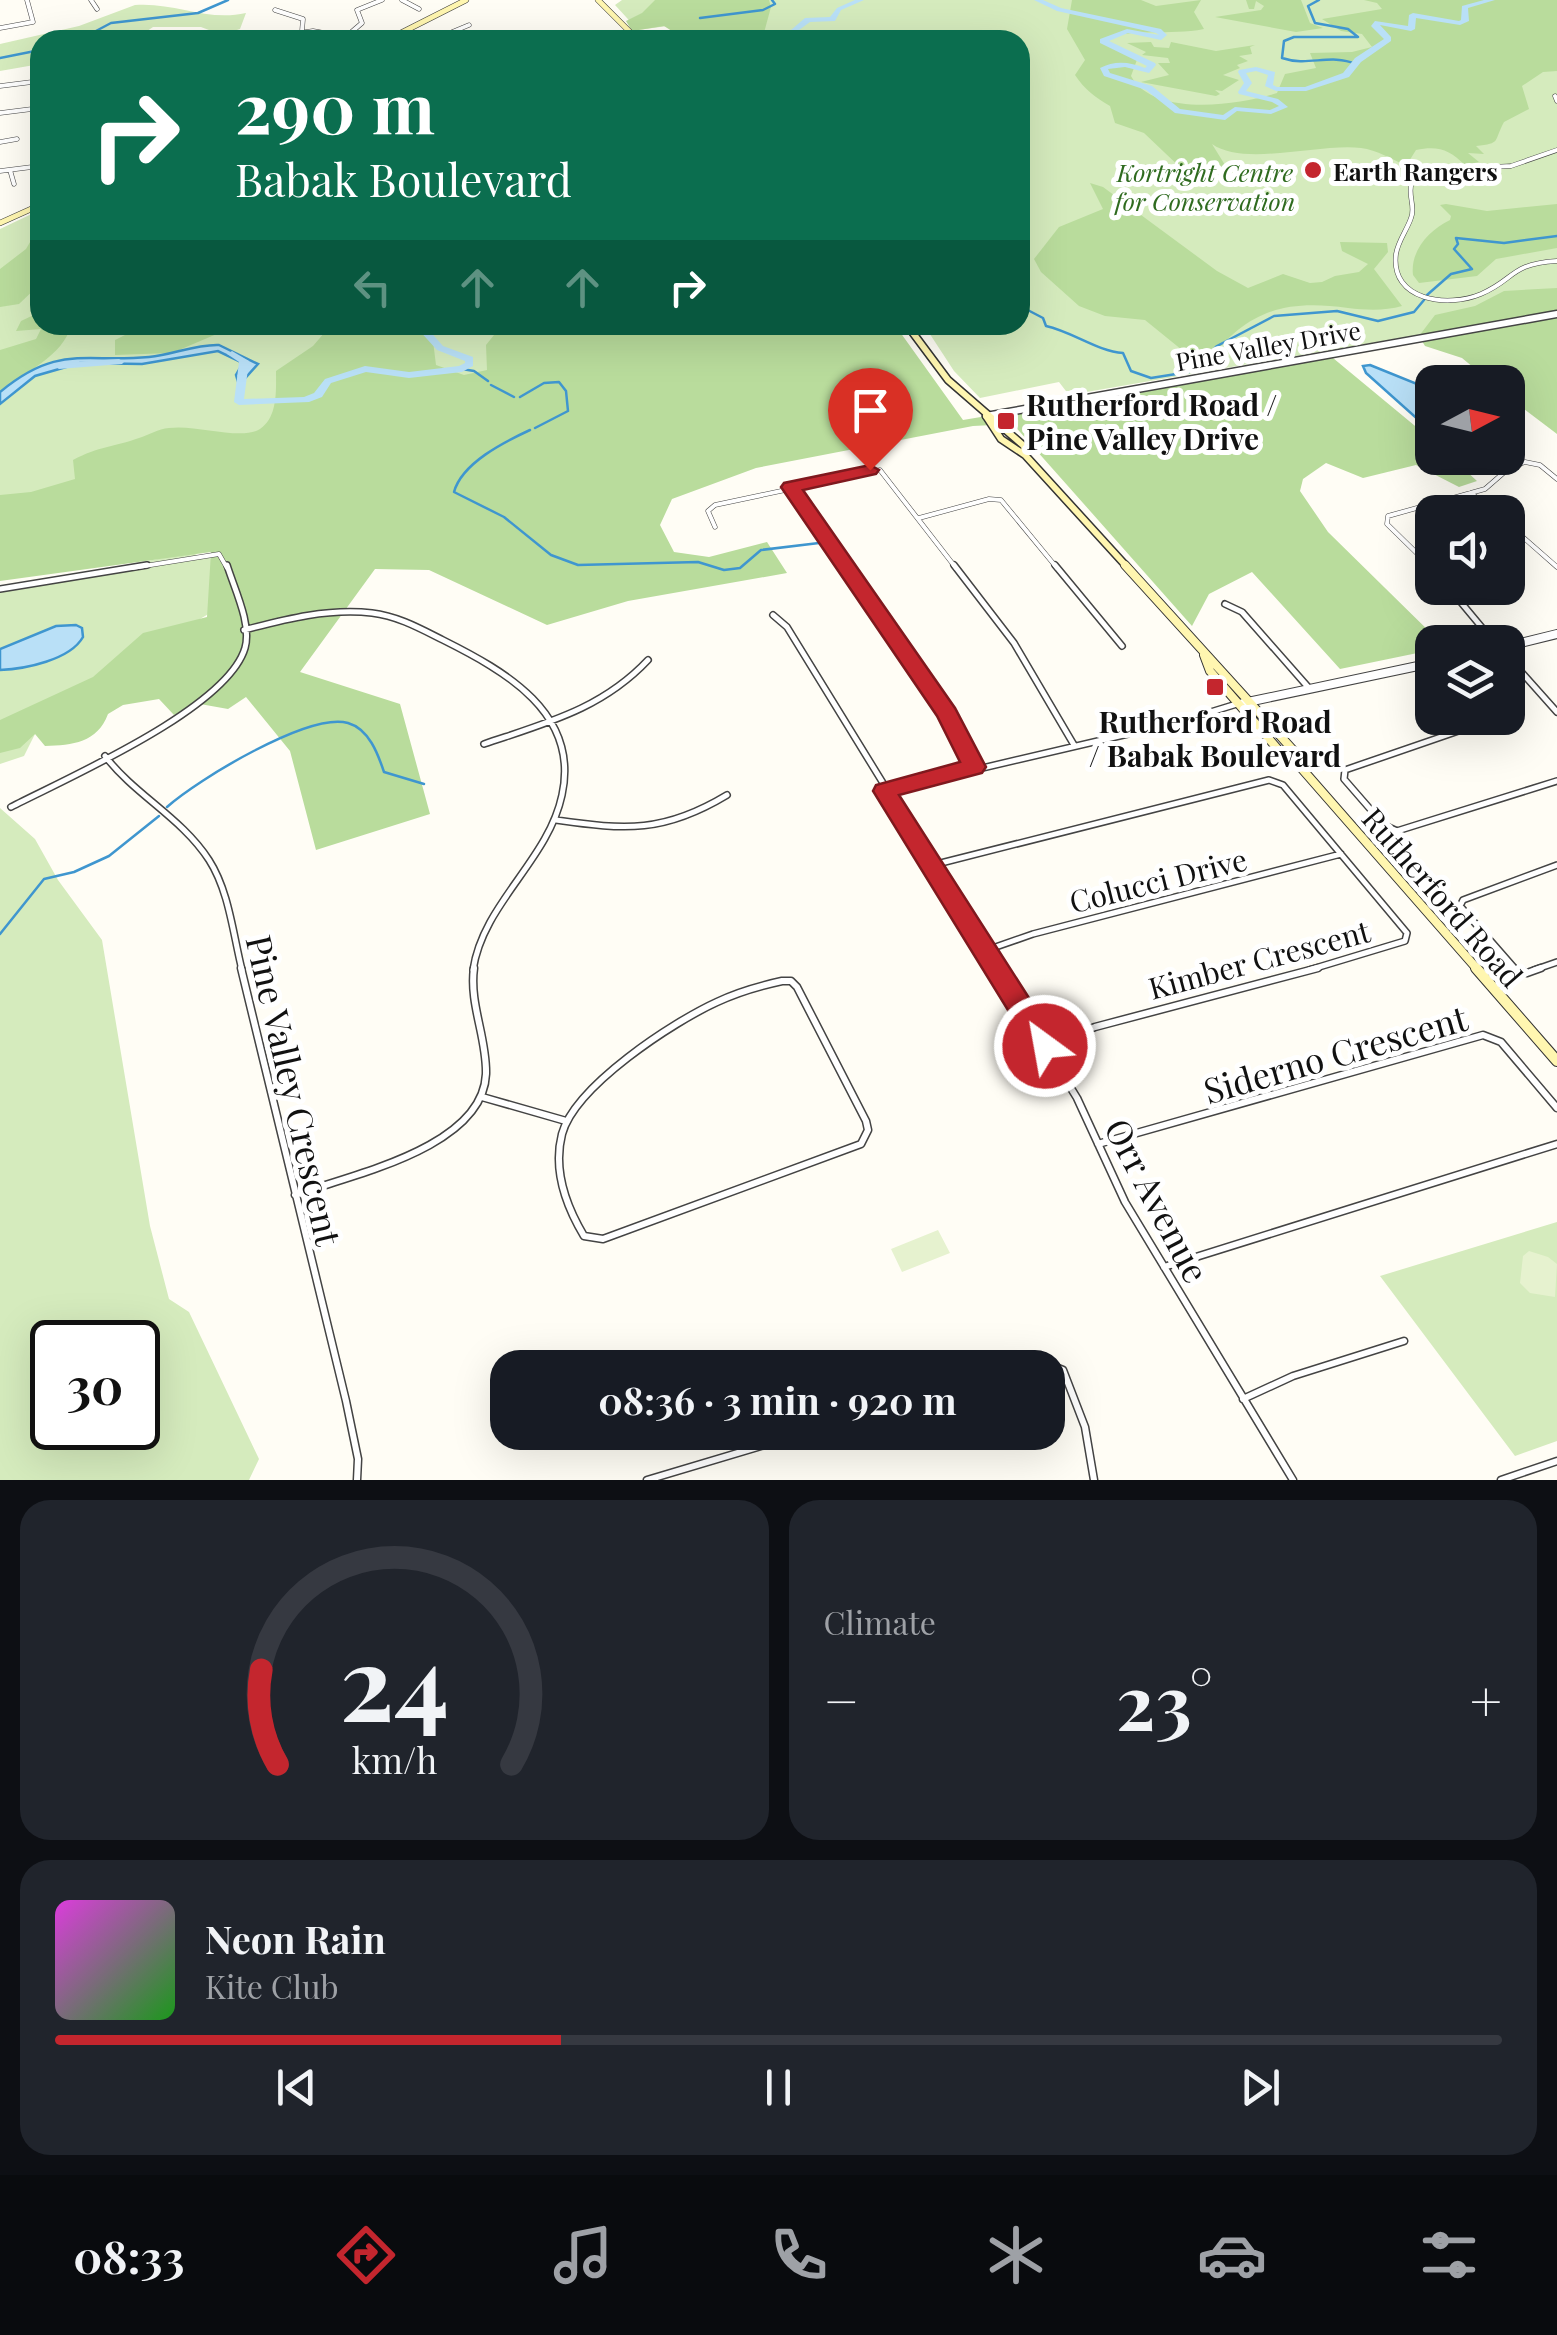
<!DOCTYPE html>
<html lang="en">
<head>
<meta charset="utf-8">
<style>
  :root { --surface:#171b24; --page:#20242c; --text:#f1f3f6; --muted:#9ea1a6; --line:#363941; --accent:#c4262e }
  body { margin:0; font-family:"Playfair Display",serif; background:var(--page); color:var(--text); height:100vh; display:flex; flex-direction:column; font-size:38px; white-space:nowrap }
  * { box-sizing:border-box; margin:0 }
  p { font-size:32px; color:var(--muted) }
  .icon { flex:none; width:55px; height:55px; fill:none; stroke:currentColor; stroke-width:2; stroke-linecap:round; stroke-linejoin:round }
  .map { position:relative; height:1480px; overflow:hidden }
  .drawer { display:flex; flex-direction:column; gap:20px; padding:20px; background:#0d0f14; flex:1 }
  .drawer>* { flex:none }
  .banner { position:absolute; left:30px; top:30px; width:1000px; height:305px; border-radius:30px; box-shadow:0 10px 40px #0002; background:#0b6e4f; color:#fff; overflow:hidden }
  .needle { width:65px; rotate:83deg }
  .fabs { position:absolute; left:1415px; top:365px; display:grid; gap:20px }
  .fabs a { display:grid; place-items:center; width:110px; height:110px; border-radius:20px; background:var(--surface); box-shadow:0 10px 40px #0002; font-size:50px }
  .speed { position:absolute; left:30px; top:1320px; display:flex; gap:20px; font-size:50px; font-weight:700; text-align:center }
  .speed>* { display:grid; place-content:center; width:130px; height:130px; border-radius:50%; background:var(--surface); box-shadow:0 10px 40px #0002; line-height:1 }
  .speed .limit { border:5px solid #111; border-radius:15px; background:#fff; color:#111 }
  .pin { position:absolute; display:grid; place-items:center; width:85px; height:85px; color:#fff; margin:-102px -42px; border-radius:50% 50% 50% 0; rotate:-45deg; box-shadow:0 0 10px #0007 }
  .pin .icon { rotate:45deg }
  .me { position:absolute; width:110px; margin:-55px; rotate:328deg; stroke-linejoin:round; filter:drop-shadow(0 0 8px #0008) }
  .turn { display:flex; align-items:center; gap:35px; height:210px; padding:0 40px; font-size:45px }
  .turn .icon { width:130px; height:130px; stroke-width:2.5 }
  .turn b { display:block; font-size:70px; line-height:85px }
  .lanes { display:flex; align-items:center; height:95px; padding:0 40px; background:#0003; justify-content:center; gap:50px; direction:ltr }
  .lanes .off { opacity:.35 }
  .big { font-size:75px; font-weight:700; line-height:1.1 }
  .drawer .tile { flex:1; display:flex; flex-direction:column; justify-content:center; gap:15px; min-width:0; padding:0 35px; border-radius:30px; background:var(--page) }
  .drawer .dial { align-items:center; gap:0 }
  .dial svg { height:260px; overflow:visible; fill:none; stroke:var(--line); stroke-width:7; stroke-linecap:round; text-anchor:middle }
  .dial text { fill:var(--text); stroke:none }
  .song { display:flex; align-items:center; gap:30px }
  .cover { width:120px; height:120px; border-radius:15px; background:linear-gradient(135deg,hsl(300 70% 55%),hsl(120 70% 35%)) }
  .played { height:10px; border-radius:5px; background:linear-gradient(90deg,var(--accent) 35%,var(--line) 35%) }
  .keys { display:flex; justify-content:space-around; direction:ltr }
  .heat { display:flex; justify-content:space-between; align-items:center; font-size:55px; direction:ltr }
  .drawer .tiles { flex:1; display:grid; gap:20px; grid-template-columns:1fr 1fr }
  .tile:last-child { grid-column:span 2 }
  .trip { position:absolute; left:490px; top:1350px; width:575px; height:100px; border-radius:30px; background:var(--surface); box-shadow:0 10px 40px #0002; font-weight:700; line-height:100px; text-align:center }
  .menu { display:flex; height:160px; justify-content:space-around; align-items:center; background:#090b0e; color:var(--muted) }
  .menu .icon { width:70px; height:70px }
  .menu .active { color:var(--accent) }
  .menu b { font-size:45px; color:var(--text) }
  .map>svg:first-child { display:block }
  .green { fill:#d5ebbd; fill-rule:evenodd }
  .forest { fill:#b9dc9c }
  .pitch { fill:#e6f2cf }
  .water { fill:#b9e0f7; stroke:#3f96cf; stroke-width:2.5 }
  .lines { fill:none; stroke-linecap:round; stroke-linejoin:round }
  .stream { stroke:#3f96cf; stroke-width:2.5 }
  .river { fill:#b9e0f7; fill-rule:evenodd }
  .minor-far2-casing { stroke:#444; stroke-width:5 }
  .minor-far1-casing { stroke:#444; stroke-width:8 }
  .minor-casing { stroke:#444; stroke-width:9 }
  .tertiary-far1-casing { stroke:#444; stroke-width:9 }
  .tertiary-casing { stroke:#444; stroke-width:10 }
  .secondary-far3-casing { stroke:#333; stroke-width:6 }
  .secondary-far2-casing { stroke:#333; stroke-width:9 }
  .secondary-far1-casing { stroke:#333; stroke-width:10 }
  .secondary-casing { stroke:#333; stroke-width:12 }
  .minor-far2 { stroke:#fff; stroke-width:4 }
  .minor-far1 { stroke:#fff; stroke-width:5 }
  .minor { stroke:#fff; stroke-width:6 }
  .tertiary-far1 { stroke:#fff; stroke-width:6 }
  .tertiary { stroke:#fff; stroke-width:8 }
  .secondary-far3 { stroke:#fff6b0; stroke-width:5 }
  .secondary-far2 { stroke:#fff6b0; stroke-width:6 }
  .secondary-far1 { stroke:#fff6b0; stroke-width:8 }
  .secondary { stroke:#fff6b0; stroke-width:10 }
  .route { fill:#c4262e; stroke:#7f191e; stroke-width:2.5 }
  .poi-dot { fill:#c4262e; stroke:#fff; stroke-width:4 }
  .labels { text-anchor:middle; dominant-baseline:central; stroke-width:10; stroke-linejoin:round; paint-order:stroke }
  .far-poi-label { font-size:25px; font-weight:bold; fill:#111; stroke:#fff; text-anchor:start }
  .far-park-label { font-size:25px; font-style:italic; fill:#2f6b1f; stroke:#fff }
  .far-street-label { font-size:25px; fill:#111; stroke:#fff }
  .poi-label { font-size:30px; font-weight:bold; fill:#111; stroke:#fff; text-anchor:start }
  .street-label { font-size:30px; fill:#111; stroke:#fff }
  .near-street-label { font-size:35px; fill:#111; stroke:#fff }
</style>
</head>
<body>
<div class="map">
<svg width="1557" height="1480" viewBox="0 0 1557 1480">
  <rect width="100%" height="100%" fill="#fffdf5"/>
  <!-- green -->
  <path class="green" d="M622,0H1557V311L1069,395L1059,382L980,398L954,371L924,325H1020V40H680L667,26L638,30L615,5Z
    M135,5C175,2 207,22 246,13L240,29L222,35L201,27H153L134,40H40V64L0,71V44L79,26Z
    M40,210V325H894L0,577V229Z
    M190,553L214,559L220,607L160,643L37,730L24,756L0,764V588Z
    M0,808L35,839L58,880L102,940L150,1226L169,1299L189,1312L259,1459L249,1480H0ZM52,1342H138V1428H52Z
    M1557,1222V1441L1515,1456L1380,1276Z"/>
  <!-- forest -->
  <path class="forest" d="M655,0H769L771,7L762,40H686L664,26L632,31L626,21L642,13Z
    M1072,0H1141L1156,6L1201,0L1194,12L1204,29C1169,36 1134,27 1101,40L1138,57L1131,76C1154,118 1241,105 1277,93L1285,74L1316,68L1310,53L1352,52L1372,47L1362,34L1341,31L1322,19L1382,9L1377,3L1364,0H1557V71L1543,72L1522,86L1529,109L1504,122C1493,142 1502,143 1476,146L1484,154L1468,153L1479,162L1465,165C1450,150 1438,145 1416,150L1406,166C1392,159 1377,150 1361,148C1320,143 1244,167 1212,144L1225,165L1217,169L1184,171L1144,133L1115,123L1110,106C1095,97 1085,90 1075,75L1085,60L1067,29Z
    M1246,0H1301L1310,23L1323,28L1296,32L1215,17L1261,10L1264,6L1256,1L1254,9H1249Z
    M1151,42L1154,47L1169,48L1171,42L1216,51L1255,45L1250,47L1252,54L1239,56L1248,61L1237,65L1240,68L1223,75L1239,80L1222,91L1215,90L1220,94L1216,96L1141,82L1169,75L1158,63H1170L1168,58L1142,55L1146,52L1127,43Z
    M1090,183L1103,187L1217,271L1248,288L1283,274L1310,283L1322,282L1335,276L1359,272L1368,264L1342,251L1340,242L1387,243L1388,252L1374,269L1402,306C1385,311 1366,310 1348,308C1283,299 1246,311 1206,364L1198,363L1145,320L1105,316L1079,306L1041,272L1034,259L1059,227L1103,209Z
    M1446,204L1487,211L1557,204V248L1496,259L1477,276L1419,283L1413,275C1410,251 1429,230 1450,220L1451,216L1440,205Z
    M40,225V284L19,304L0,307V269L26,249Z
    M1557,288V434L1508,397V382H1491L1462,358L1425,346L1419,336L1435,315L1475,306L1504,291Z
    M40,312V325H71C64,356 23,373 0,392V350L36,339L41,329L16,331L21,321Z
    M145,325H238L172,353L115,355V340Z
    M331,325H431L436,365L464,375L487,370L486,345L502,325H895L963,420L1333,358L1432,440V458H1452L1477,481L1459,487L1416,465L1363,478L1326,463L1303,479L1300,491L1328,532L1440,642H1432V650L1340,669L1252,572L1209,594L1192,626L1013,424L973,426L756,468L672,499L660,525L674,552L709,557L767,542L787,573L628,601L547,625L429,570L375,569L300,672L400,704L430,814L316,850L290,751L246,697L228,709L200,704L174,715L159,699L123,705L108,714C97,743 73,745 45,746L35,734L20,748L0,753V720L93,677L143,633L207,617L211,552L0,581V495L31,492L75,479L73,460C99,446 114,447 139,438C149,435 158,429 169,428C196,424 241,441 260,429C278,417 276,390 276,371L313,346Z"/>
  <!-- pitch -->
  <path class="pitch" d="M938,1230L950,1253L902,1272L891,1249Z
    M1529,1251L1548,1257L1557,1264L1555,1297L1530,1293L1520,1283L1523,1256Z"/>
  <!-- water -->
  <path class="water" d="M219,345L258,364L239,385L236,375L243,363L218,351L142,364L80,363L35,376L0,404V392C58,344 83,363 149,357C173,355 195,344 219,345Z
    M1370,365L1432,390V432L1366,373L1363,366Z
    M76,625L82,628L83,637C70,660 25,669 0,670V649L56,626Z"/>
  <g class="lines">
    <!-- stream -->
    <path class="stream" d="M1319,0L1308,6L1315,23L1348,29L1358,37H1294L1284,41L1282,58C1308,67 1330,53 1356,64
      M700,18L763,10L775,4L772,0
      M79,40L111,23L198,13L228,0
      M0,58L40,50
      M1427,295L1451,274L1472,269L1454,249L1458,244L1456,238L1504,243L1557,236
      M1020,306L1043,318L1046,326C1073,332 1097,351 1123,353L1131,371L1151,378L1214,368L1212,351L1217,346L1274,316L1337,311L1378,321L1414,312L1424,300
      M462,369L474,371L488,381
      M491,385L514,397
      M520,397L544,383L559,382L566,391L568,411L535,428
      M530,430C504,442 462,463 454,492L504,517L551,555L578,565L698,562L724,570L740,568L761,550L819,543
      M167,807C197,780 309,712 348,723C369,729 378,754 384,772L424,784
      M0,934L44,879L74,872L109,856L159,816"/>
    <!-- river -->
    <path class="river" d="M855,0H864L841,10L835,21L810,22L799,30L804,35L833,40L802,39L791,30L805,18L830,17L837,8Z
      M1034,0H1043L1061,8L1161,29L1167,35L1161,40L1128,33L1109,41L1155,63L1156,65L1149,73L1125,67L1108,69L1110,73L1152,86L1180,109L1223,115L1235,107L1270,110L1279,106L1272,102L1239,94L1238,92L1244,83L1238,72L1239,70L1256,67L1275,72L1273,85L1277,87H1305L1343,73L1355,58L1384,39L1371,26L1375,21L1408,26L1409,15L1413,13L1459,21L1461,20L1462,6L1484,0H1495L1468,8L1469,21L1460,25L1416,18L1415,29L1411,31L1380,25L1391,37V41L1361,62L1349,77L1306,91H1276L1265,86L1268,75L1256,71L1246,73L1252,83L1246,91L1278,99L1288,107L1271,114L1237,111L1225,120L1175,113L1146,90L1104,76L1100,68C1115,60 1130,62 1145,68L1147,66L1100,43V39L1127,29L1159,35L1156,33L1057,11Z
      M420,325H431L427,328L443,346L473,357V366L462,372L409,378L366,372L331,383L322,397L309,402L239,405L234,402L239,362L227,354L232,351L249,361L244,399L304,397L314,393L325,379L365,366L409,372L459,366L465,363V361L437,350L417,328Z
      M119,359L124,362L122,364L59,369L54,366L59,363Z"/>
    <!-- minor-far2 casing -->
    <g class="minor-far2-casing">
      <path id="minor-far2" d="M91,0L97,9
        M402,0L419,9
        M275,10L303,19L302,31
        M0,28L33,22L27,0
        M348,35L362,23L357,10L382,0
        M251,40L313,31L364,40
        M433,40L469,25
        M0,86L40,81
        M1555,96L1557,101
        M0,113L40,108
        M0,142L17,139
        M1557,150L1511,166L1437,170L1412,182C1407,195 1416,206 1411,218C1407,230 1398,241 1396,254C1390,301 1448,308 1481,294C1516,279 1509,264 1557,261
        M10,170L14,184
        M0,171L40,166
        M791,487L847,568
        M1471,493L1494,512
        M919,518L989,499L1001,500L1057,568
        M1508,524L1557,567
        M715,527L708,511L715,505L880,470L956,568
        M132,568L219,554L227,568
        M1432,568L1387,524L1388,516L1485,489L1508,469L1525,462L1540,465L1557,479"/>
    </g>
    <!-- minor-far1 casing -->
    <g class="minor-far1-casing">
      <path id="minor-far1" d="M845,565L947,713L974,767
        M954,565L1014,643L1074,745
        M1055,565L1122,646
        M1449,588L1494,642
        M0,589L147,565
        M1225,604L1242,612L1308,687
        M773,615L787,627L998,970
        M244,630C286,619 329,608 372,613C398,616 421,629 443,640C505,671 580,713 562,795C548,861 483,903 473,970
        M1508,657L1557,712
        M1424,665L1432,674
        M1469,718L1470,727L1345,770L1344,779L1384,825L1397,831L1557,781
        M484,744C546,723 602,709 648,660
        M105,756C135,795 182,818 209,860C229,891 233,934 242,970
        M884,791L1175,723L1240,703
        M11,807C67,778 227,709 245,648C252,624 234,588 227,565
        M556,820C626,830 664,833 727,795
        M933,865L1269,780L1283,785L1407,933L1405,941L1309,970
        M987,950L1033,934L1341,854
        M1516,970L1460,906L1463,900L1557,865
        M1534,970L1557,962"/>
    </g>
    <!-- minor casing -->
    <g class="minor-casing">
      <path id="minor" d="M241,968L346,1401L358,1459L357,1480
        M997,968L1077,1098L1125,1202L1293,1480
        M1512,968L1527,973L1541,968
        M782,981H791L797,987L866,1121L868,1130L861,1144L603,1239L584,1236C566,1206 553,1169 562,1134C575,1086 673,1022 717,1002C738,992 759,986 782,981Z
        M1045,1046L1095,1027L1318,968
        M482,1097L566,1121
        M1098,1144L1483,1035L1501,1042L1557,1108
        M295,1195C350,1175 483,1148 486,1074C487,1038 469,1004 474,968
        M1164,1267L1557,1144
        M1022,1368L1043,1362L1063,1370L1085,1427L1094,1480
        M1243,1399L1293,1376L1404,1341
        M647,1480L808,1432
        M1501,1480L1557,1461"/>
    </g>
    <!-- tertiary-far1 casing -->
    <g class="tertiary-far1-casing">
      <path id="tertiary-far1" d="M986,416L1557,314"/>
    </g>
    <!-- tertiary casing -->
    <g class="tertiary-casing">
      <path id="tertiary" d="M1508,646L1557,634
        M1243,703L1432,663"/>
    </g>
    <!-- secondary-far3 casing -->
    <g class="secondary-far3-casing">
      <path id="secondary-far3" d="M598,0L638,40
        M387,40L466,0
        M0,223L40,205"/>
    </g>
    <!-- secondary-far2 casing -->
    <g class="secondary-far2-casing">
      <path id="secondary-far2" d="M907,325L948,380L1024,446L1025,455L1128,568
        M986,416L1001,439L1025,455"/>
    </g>
    <!-- secondary-far1 casing -->
    <g class="secondary-far1-casing">
      <path id="secondary-far1" d="M1125,565L1293,750L1296,762
        M1204,655L1210,671L1282,754L1296,762L1478,970"/>
    </g>
    <!-- secondary casing -->
    <g class="secondary-casing">
      <path id="secondary" d="M1476,968L1557,1061"/>
    </g>
    <!-- minor-far2 -->
    <use href="#minor-far2" class="minor-far2"/>
    <!-- minor-far1 -->
    <use href="#minor-far1" class="minor-far1"/>
    <!-- minor -->
    <use href="#minor" class="minor"/>
    <!-- tertiary-far1 -->
    <use href="#tertiary-far1" class="tertiary-far1"/>
    <!-- tertiary -->
    <use href="#tertiary" class="tertiary"/>
    <!-- secondary-far3 -->
    <use href="#secondary-far3" class="secondary-far3"/>
    <!-- secondary-far2 -->
    <use href="#secondary-far2" class="secondary-far2"/>
    <!-- secondary-far1 -->
    <use href="#secondary-far1" class="secondary-far1"/>
    <!-- secondary -->
    <use href="#secondary" class="secondary"/>
  </g>
  <!-- route -->
  <path class="route" d="M870,465L879,470L876,474L803,490L955,708L986,767L982,773L899,795L1054,1037L1058,1046L1054,1054L1045,1057L1035,1054L873,791L876,785L960,762L937,716L781,487L784,483Z"/>
  <!-- markers -->
  <g class="poi-dot">
    <circle cx="1313" cy="170" r="10"/>
    <rect x="996" y="411" width="20" height="20" rx="5"/>
    <rect x="1205" y="677" width="20" height="20" rx="5"/>
  </g>
  <g class="labels">
    <!-- far-poi labels -->
    <g class="far-poi-label">
      <text x="1333" y="170">Earth Rangers</text>
    </g>
    <!-- far-park labels -->
    <g class="far-park-label">
      <text x="1205" y="171">Kortright Centre<tspan x="1205" dy="29">for Conservation</tspan></text>
    </g>
    <!-- far-street labels -->
    <g class="far-street-label">
      <text transform="translate(1268 345) rotate(-10)">Pine Valley Drive</text>
    </g>
    <!-- poi labels -->
    <g class="poi-label">
      <text x="1026" y="404">Rutherford Road /<tspan x="1026" dy="34">Pine Valley Drive</tspan></text>
      <text x="1215" y="721" text-anchor="middle">Rutherford Road<tspan x="1215" dy="34">/ Babak Boulevard</tspan></text>
    </g>
    <!-- street labels -->
    <g class="street-label">
      <text transform="translate(1158 880) rotate(-14)">Colucci Drive</text>
      <text transform="translate(1443 897) rotate(49)">Rutherford Road</text>
      <text transform="translate(1259 959) rotate(-15)">Kimber Crescent</text>
    </g>
    <!-- near-street labels -->
    <g class="near-street-label">
      <text transform="translate(1335 1053) rotate(-16)">Siderno Crescent</text>
      <text transform="translate(295 1090) rotate(77)">Pine Valley Crescent</text>
      <text transform="translate(1158 1200) rotate(62)">Orr Avenue</text>
    </g>
  </g>
</svg>
<div class="fabs">
<a><svg class="needle" viewBox="-14 -14 28 28"><path d="M0-13l5 13h-10z" fill="#e53935"/><path d="M0 13l5-13h-10z" fill="#9ea1a6"/></svg></a>
<a><svg class="icon" aria-label="sound" viewBox="0 0 24 24"><path d="M4 9h4l5-4v14l-5-4H4zM17 9q2 3 0 6"/></svg></a>
<a><svg class="icon" aria-label="layers" viewBox="0 0 24 24"><path d="M12 4l9 5-9 5-9-5zM3 14l9 5 9-5"/></svg></a>
</div>
<div class="speed"><div class="limit">30</div></div>
<div class="pin" style="left:870px;top:470px;background:#d93025"><svg class="icon" aria-label="arrive" viewBox="0 0 24 24"><path d="M6 21V4h12l-3 4 3 4H6"/></svg></div>
<svg class="me" style="left:1045px;top:1046px" viewBox="-20 -20 40 40"><circle r="17" fill="#c4262e" stroke="#fff" stroke-width="3"/><path d="M0-11L8 9 0 5-8 9z" fill="#fff"/></svg>
<div class="trip">08:36 · 3 min · 920 m</div>
<div class="banner">
<div class="turn"><svg class="icon" aria-label="right" viewBox="0 0 24 24"><path d="M7 20v-9h11M14 6l5 5-5 5"/></svg><div><b>290 m</b>Babak Boulevard</div></div>
<div class="lanes"><svg class="icon off" aria-label="left" viewBox="0 0 24 24"><path d="M17 20v-9H6M10 6l-5 5 5 5"/></svg><svg class="icon off" aria-label="ahead" viewBox="0 0 24 24"><path d="M12 20V5M6 11l6-6 6 6"/></svg><svg class="icon off" aria-label="ahead" viewBox="0 0 24 24"><path d="M12 20V5M6 11l6-6 6 6"/></svg><svg class="icon" aria-label="right" viewBox="0 0 24 24"><path d="M7 20v-9h11M14 6l5 5-5 5"/></svg></div>
</div>
</div>
<section class="drawer">
<div class="tiles">
<div class="tile dial"><svg viewBox="0 0 100 80">
<path d="M14 69A42 42 0 1 1 86 69"/>
<path d="M14 69A42 42 0 0 1 9 40" stroke="#c4262e"/>
<text x="50" y="56" font-size="32" font-weight="700">24</text>
<text x="50" y="72" font-size="11">km/h</text>
</svg></div>
<div class="tile"><p>Climate</p>
<div class="heat"><a>−</a><b class="big">23°</b><a>+</a></div>
</div>
<div class="tile">
<div class="song"><i class="cover"></i><div><b>Neon Rain</b><p>Kite Club</p></div></div>
<div class="played"></div>
<div class="keys"><svg class="icon" aria-label="previous" viewBox="0 0 24 24"><path d="M18 5L8 12l10 7zM5 5v14"/></svg><svg class="icon" aria-label="pause" viewBox="0 0 24 24"><path d="M8 5v14M16 5v14"/></svg><svg class="icon" aria-label="next" viewBox="0 0 24 24"><path d="M6 5l10 7-10 7zM19 5v14"/></svg></div>
</div>
</div>
</section>
<nav class="menu">
<b>08:33</b>
<svg class="icon active" aria-label="directions" viewBox="0 0 24 24"><path d="M12 3l9 9-9 9-9-9zM9 14v-3h6M13 9l2 2-2 2"/></svg>
<svg class="icon" aria-label="music" viewBox="0 0 24 24"><path d="M9 18V5l10-2v13"/><circle cx="6" cy="18" r="3"/><circle cx="16" cy="16" r="3"/></svg>
<svg class="icon" aria-label="phone" viewBox="0 0 24 24"><path d="M5 4h4l2 5-3 2q2 4 5 5l2-3 5 2v4C11 20 4 13 5 4z"/></svg>
<svg class="icon" aria-label="climate" viewBox="0 0 24 24"><path d="M12 3v18M4 7l16 10M4 17L20 7"/></svg>
<svg class="icon" aria-label="car" viewBox="0 0 24 24"><path d="M5 17H2v-5l4-1 3-4h7l3 4 3 1v5h-3M9 17h6M6 11h13"/><circle cx="7" cy="17" r="2"/><circle cx="17" cy="17" r="2"/></svg>
<svg class="icon" aria-label="filters" viewBox="0 0 24 24"><path d="M4 7h16M4 17h16"/><circle cx="9" cy="7" r="2"/><circle cx="15" cy="17" r="2"/></svg>
</nav>
</body>
</html>
